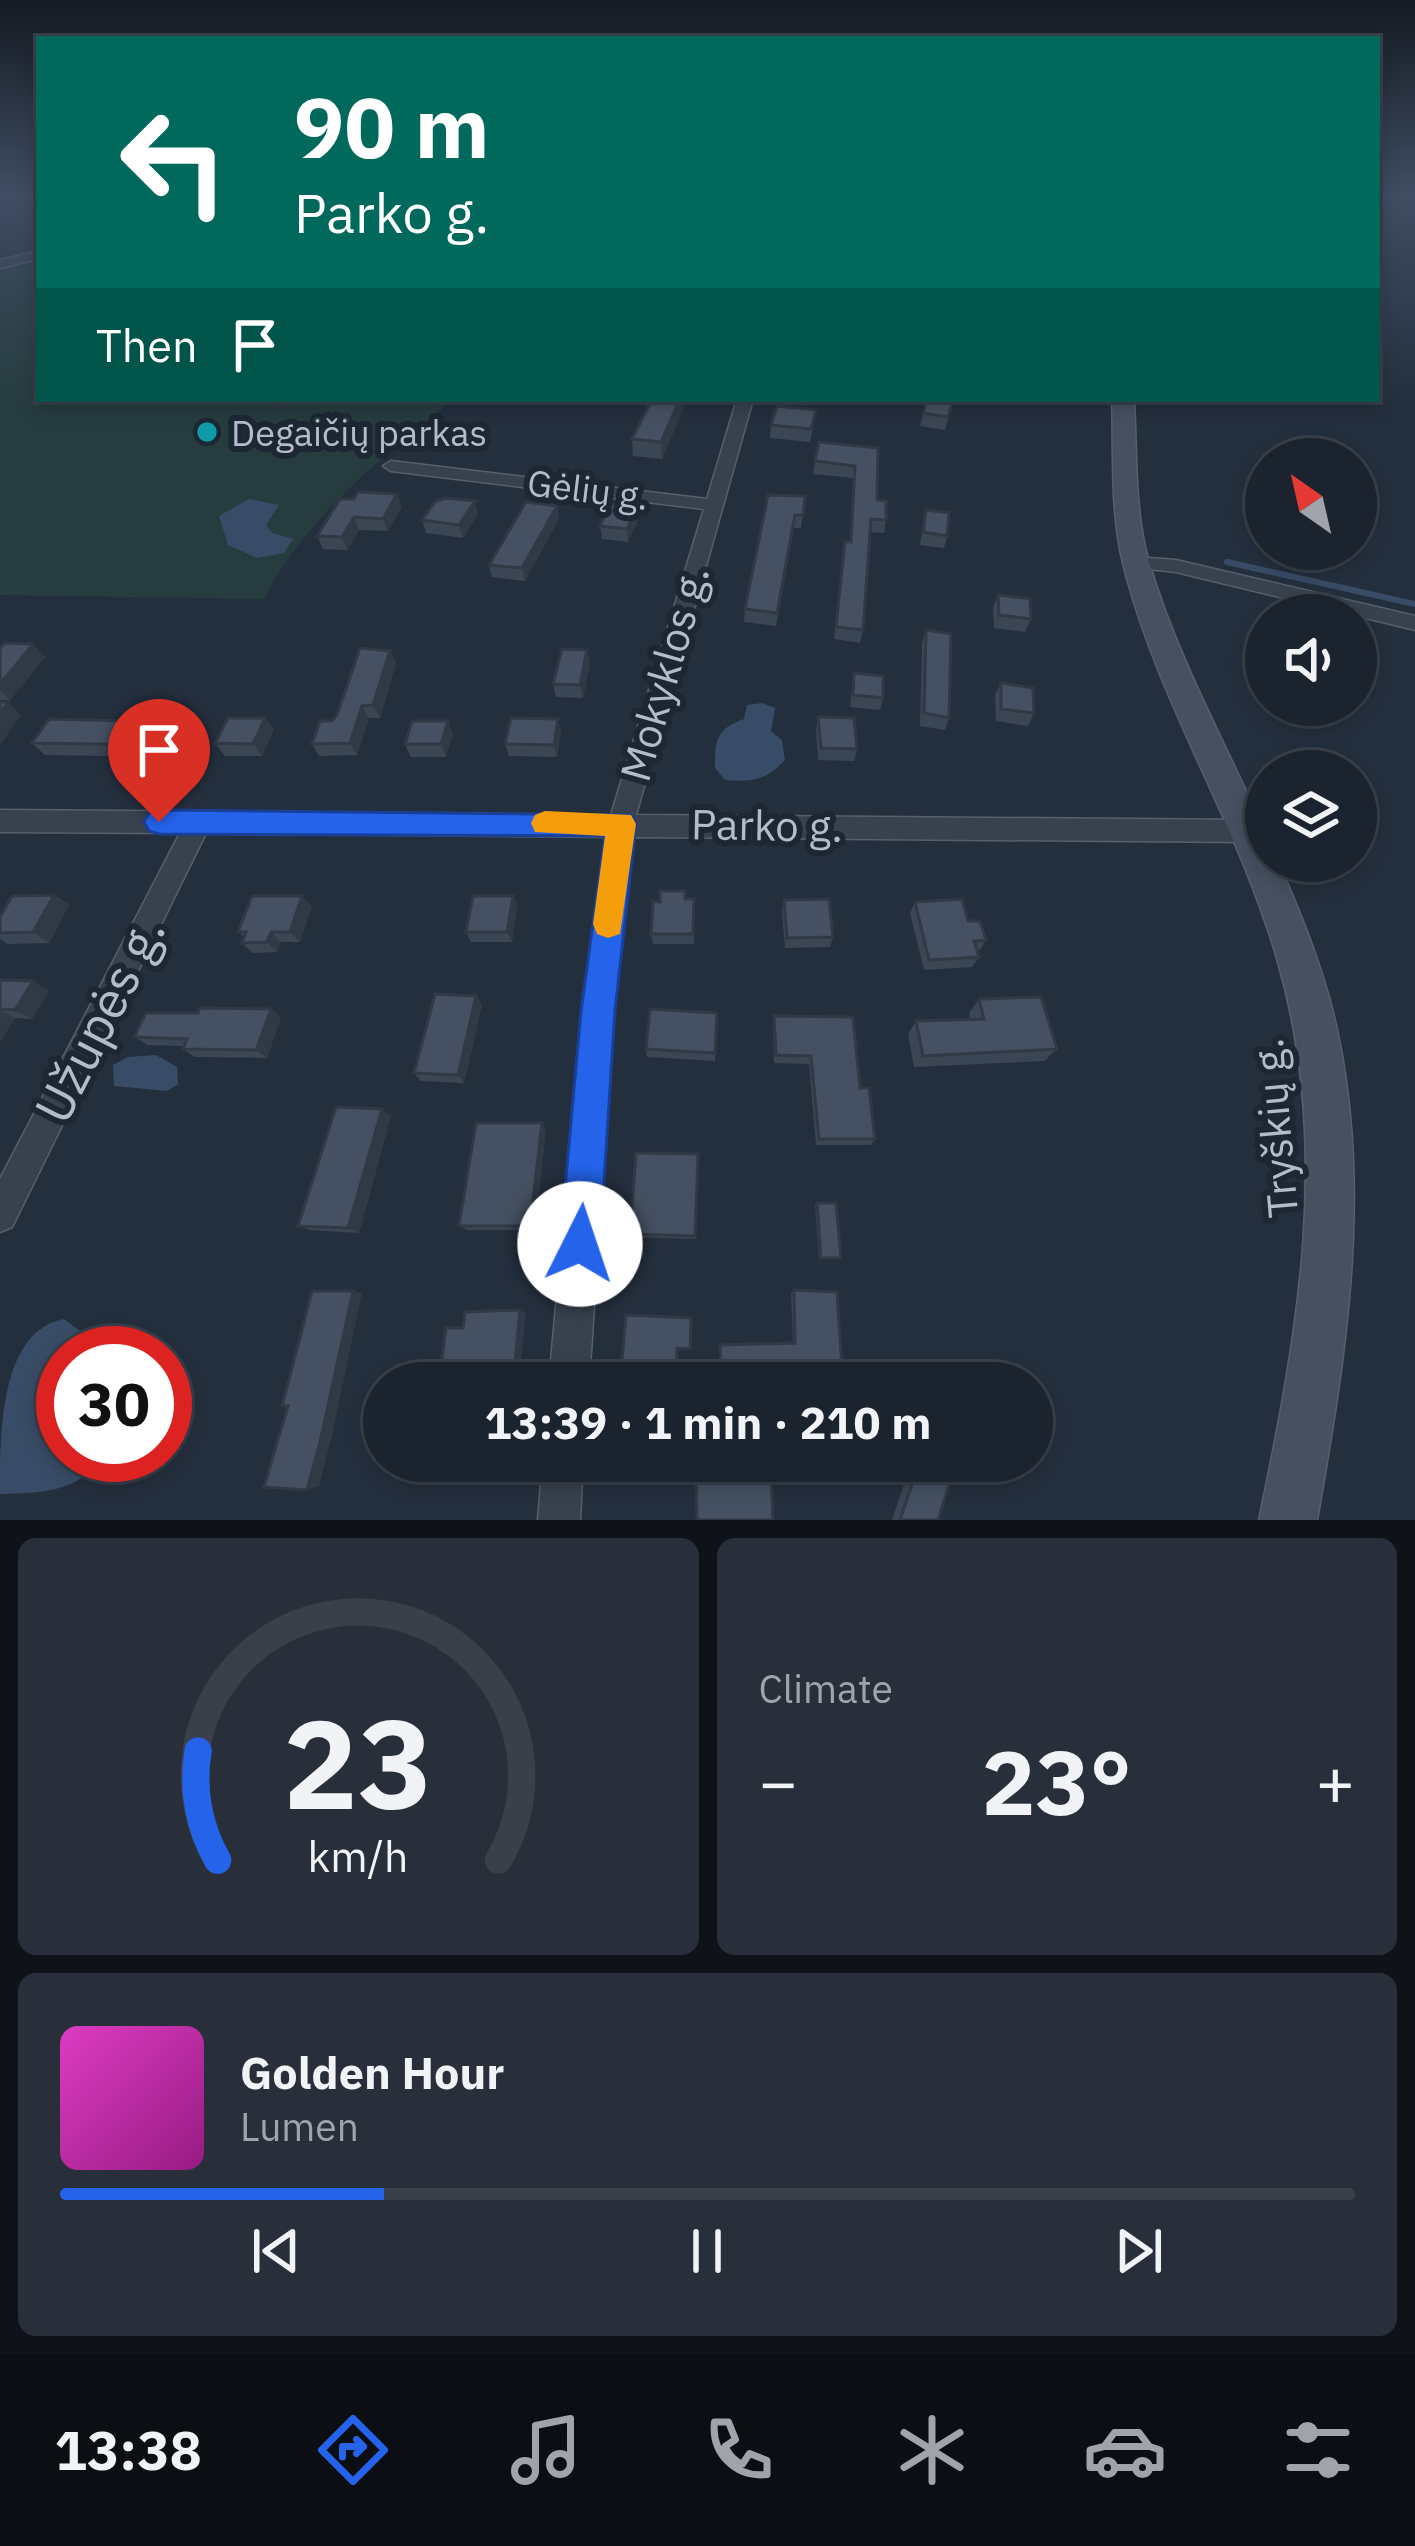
<!DOCTYPE html>
<html lang="en">
<head>
<meta charset="utf-8">
<style>
  :root { --surface:#1b232e; --page:#282f3a; --text:#f1f3f6; --muted:#a0a4aa; --line:#39404a; --accent:#2563eb }
  body { margin:0; font-family:"IBM Plex Sans",sans-serif; background:var(--page); color:var(--text); height:100vh; display:flex; flex-direction:column; font-size:45px; white-space:nowrap }
  * { box-sizing:border-box; margin:0 }
  p { font-size:39px; color:var(--muted) }
  .icon { flex:none; width:66px; height:66px; fill:none; stroke:currentColor; stroke-width:2; stroke-linecap:round; stroke-linejoin:round }
  .map { position:relative; height:1520px; overflow:hidden }
  .side { display:flex; flex-direction:column; gap:18px; padding:18px; background:#0f1319; flex:1 }
  .side>* { flex:none }
  .banner { position:absolute; left:36px; top:36px; width:1344px; height:366px; border-radius:0px; box-shadow:0 6px 18px #0003,0 0 0 3px var(--line); background:#00695c; color:#fff; overflow:hidden }
  .needle { width:78px; rotate:326deg }
  .fabs { position:absolute; left:1245px; top:438px; display:grid; gap:24px }
  .fabs a { display:grid; place-items:center; width:132px; height:132px; border-radius:50%; background:var(--surface); box-shadow:0 6px 18px #0003,0 0 0 3px var(--line); font-size:60px }
  .speed { position:absolute; left:36px; top:1326px; display:flex; gap:24px; font-size:60px; font-weight:700; text-align:center }
  .speed>* { display:grid; place-content:center; width:156px; height:156px; border-radius:50%; background:var(--surface); box-shadow:0 6px 18px #0003,0 0 0 3px var(--line); line-height:1 }
  .speed .limit { border:18px solid #d22; background:#fff; color:#111 }
  .pin { position:absolute; display:grid; place-items:center; width:102px; height:102px; color:#fff; margin:-123px -51px; border-radius:50% 50% 50% 0; rotate:-45deg; box-shadow:0 0 12px #0007 }
  .pin .icon { rotate:45deg }
  .me { position:absolute; width:132px; margin:-66px; rotate:4deg; stroke-linejoin:round; filter:drop-shadow(0 0 9px #0008) }
  .turn { display:flex; align-items:center; gap:42px; height:252px; padding:0 60px; font-size:54px }
  .turn .icon { width:156px; height:156px; stroke-width:2.5 }
  .turn b { display:block; font-size:84px; line-height:102px }
  .then { display:flex; align-items:center; height:114px; padding:0 60px; background:#0003; gap:24px; font-size:45px }
  .big { font-size:90px; font-weight:800; line-height:1.1 }
  .side .widget { flex:1; display:flex; flex-direction:column; justify-content:center; gap:18px; min-width:0; padding:0 42px; border-radius:18px; background:var(--page) }
  .side .dial { align-items:center; gap:0 }
  .dial svg { height:312px; overflow:visible; fill:none; stroke:var(--line); stroke-width:7; stroke-linecap:round; text-anchor:middle }
  .dial text { fill:var(--text); stroke:none }
  .song { display:flex; align-items:center; gap:36px }
  .cover { width:144px; height:144px; border-radius:18px; background:linear-gradient(135deg,hsl(310 70% 55%),hsl(310 70% 35%)) }
  .played { height:12px; border-radius:6px; background:linear-gradient(90deg,var(--accent) 25%,var(--line) 25%) }
  .keys { display:flex; justify-content:space-around; direction:ltr }
  .heat { display:flex; justify-content:space-between; align-items:center; font-size:66px; direction:ltr }
  .side .tiles { flex:1; display:grid; gap:18px; grid-template-columns:1fr 1fr }
  .widget:last-child { grid-column:span 2 }
  .trip { position:absolute; left:363px; top:1362px; width:690px; height:120px; border-radius:60px; background:var(--surface); box-shadow:0 6px 18px #0003,0 0 0 3px var(--line); font-weight:800; line-height:120px; text-align:center }
  .tabs { display:flex; height:192px; justify-content:space-around; align-items:center; background:#0b0e12; color:var(--muted) }
  .tabs .icon { width:84px; height:84px }
  .tabs .current { color:var(--accent) }
  .tabs b { font-size:54px; color:var(--text) }
  .map>svg:first-child { display:block }
  .green { fill:#263c3f }
  .water { fill:#394c67 }
  .lines { fill:none; stroke-linecap:round; stroke-linejoin:round }
  .stream { stroke:#394c67; stroke-width:6 }
  .minor-casing { stroke:#565f6c; stroke-width:3 }
  .secondary-casing { stroke:#565f6c; stroke-width:3 }
  .minor { fill:#38414e; fill-rule:evenodd }
  .secondary { fill:#465061; fill-rule:evenodd }
  .wall { fill:#3b4654 }
  .shaded-wall { fill:#303945 }
  .building { fill:#455162; stroke:#303945; stroke-width:3 }
  .route { fill:#2563eb; stroke:#184099; stroke-width:3 }
  .slow { fill:#f59e0b }
  .culture-dot { fill:#0f9aa8; stroke:#1d2633; stroke-width:4.5 }
  .labels { text-anchor:middle; dominant-baseline:central; stroke-width:12; stroke-linejoin:round; paint-order:stroke }
  .far-poi-label { font-size:36px; fill:#b4bcc9; stroke:#1d2633; text-anchor:start }
  .far-street-label { font-size:36px; fill:#b4bcc9; stroke:#1d2633 }
  .street-label { font-size:42px; fill:#b4bcc9; stroke:#1d2633 }
  .near-street-label { font-size:51px; fill:#b4bcc9; stroke:#1d2633 }
</style>
</head>
<body>
<div class="map">
<svg width="1415" height="1520" viewBox="0 0 1415 1520">
  <rect width="100%" height="100%" fill="#242f3e"/>
  <!-- green -->
  <path class="green" d="M39,259V399H454C383,456 306,517 264,599L0,595V268Z"/>
  <!-- water -->
  <path class="water" d="M249,499L279,505L266,525L272,533L293,539L284,553L257,558L228,545L219,516Z
    M762,703L775,708L771,731L782,740L785,760C765,781 753,782 725,780L715,768C715,740 716,729 744,719L747,705Z
    M156,1055L177,1067L178,1084L167,1091L114,1086L113,1065L128,1057Z
    M64,1319L85,1335L90,1353H63V1455H102C83,1493 37,1493 0,1494C0,1432 0,1331 64,1319Z"/>
  <g class="lines">
    <!-- stream -->
    <path class="stream" d="M1227,562L1415,604"/>
    <!-- minor casing -->
    <g class="minor-casing">
      <path id="minor" d="M1377,193H1415V197L1377,198Z
        M39,251V259L0,268V260Z
        M737,399H753L636,815L1247,820L1256,823L1260,831L1256,839L1247,842L632,837L613,1011L589,1383H549L583,1011L607,837L206,833L12,1227L0,1232V1179L180,833L0,832V810L611,815L704,509L391,471L383,466L391,461L707,499Z
        M1136,557L1176,560L1415,616V630L1176,572L1129,567V559Z
        M543,1461H583L580,1520H538Z"/>
    </g>
    <!-- secondary casing -->
    <g class="secondary-casing">
      <path id="secondary" d="M1112,399H1134C1137,453 1134,511 1149,563C1177,657 1226,745 1266,834V861H1278C1302,917 1326,975 1338,1035C1372,1197 1345,1359 1317,1520H1259C1298,1334 1332,1148 1278,962C1239,824 1157,701 1123,563C1110,510 1114,452 1112,399Z"/>
    </g>
    <!-- minor -->
    <use href="#minor" class="minor"/>
    <!-- secondary -->
    <use href="#secondary" class="secondary"/>
  </g>
  <!-- wall -->
  <path class="wall" d="M629,399H687L662,459L633,456L632,439L649,404L630,403Z
    M927,399H953L945,430L920,426Z
    M814,422L810,442L770,438L771,425Z
    M878,448L877,500L886,520L884,533L870,532L863,630L860,643L834,639L843,554L850,542L853,478L813,474L815,461Z
    M805,496L801,528H794L776,626L744,622L745,609Z
    M340,499L402,507L388,531L359,530L347,550L323,549L317,536Z
    M557,506L559,519L525,581L492,577L489,565Z
    M926,510L947,536L944,548L920,545Z
    M478,514L463,538L426,533L422,520Z
    M638,520L628,542L602,539L600,526Z
    M998,595L1031,619L1025,632L994,628L993,608Z
    M926,630L949,718L945,730L920,726L922,643Z
    M0,649L45,657L10,700H0Z
    M587,650L590,663L583,698L556,697L553,684Z
    M390,651L396,663L380,718H369L357,755L319,756L312,744Z
    M854,673L883,698L880,710L850,707Z
    M1001,683L1034,713L1028,726L996,721L995,695Z
    M174,714L184,727L166,757L45,755L32,743L131,721Z
    M818,717L857,749L854,761L818,760L816,729Z
    M265,718L274,730L262,756H225L215,743Z
    M558,719L561,731L557,757L509,756L505,744Z
    M453,733L446,757H411L405,744Z
    M54,895L69,905L49,943L7,944L0,939V917Z
    M513,896L517,906L512,942H471L466,932Z
    M694,899V944H653L651,934L660,902Z
    M784,900L833,937L830,947L785,948L782,911Z
    M915,902L968,921L986,940L980,950H977L979,957L972,967L924,970L910,913Z
    M312,906L300,942H281L277,952L253,953L242,943L244,937L238,932Z
    M0,980L33,981L49,991L32,1019L15,1018L0,1042Z
    M476,996L482,1005L464,1083L421,1081L414,1073Z
    M979,999L1057,1049L1044,1061L914,1067L908,1034L916,1021L970,1019L969,1013Z
    M198,1013L281,1017L267,1058L195,1057L183,1049L184,1046L148,1045L134,1037Z
    M717,1013L715,1061L647,1057L646,1049Z
    M774,1016L860,1088L875,1139L871,1145H816L809,1064L774,1063L773,1025Z
    M382,1109L391,1116L359,1233L310,1230L298,1226Z
    M546,1129L535,1230H467L459,1226Z
    M698,1154L696,1239L633,1237L630,1234Z
    M817,1203L841,1258L839,1259H819L815,1205Z
    M794,1290L843,1383L793,1343L791,1293Z
    M912,1461L919,1464L938,1520H892Z
    M768,1468L771,1471L697,1520V1472Z"/>
  <!-- shaded-wall -->
  <path class="shaded-wall" d="M270,399H304L305,400L274,408Z
    M680,399H687V401L662,459L661,442Z
    M397,494L402,507L388,531L383,519Z
    M475,501L478,514L463,538L459,525Z
    M557,506L559,519L525,581L522,568Z
    M637,507L638,520L628,542L627,529Z
    M354,517L359,530L347,550L342,537Z
    M33,644L45,657L10,700L0,691V684Z
    M587,650L590,663L583,698L580,685Z
    M390,651L396,663L380,718L373,705Z
    M8,702L21,715L0,745V714Z
    M362,706L369,718L357,755L350,743Z
    M174,714L184,727L166,757L155,745Z
    M265,718L274,730L262,756L253,744Z
    M558,719L561,731L557,757L554,745Z
    M448,721L453,733L446,757L441,744Z
    M54,895L69,905L49,943L33,932Z
    M302,896L312,906L300,942L290,932Z
    M513,896L517,906L512,942L507,932Z
    M271,932L281,942L277,952L267,942Z
    M33,981L49,991L32,1019L15,1010Z
    M476,996L482,1005L464,1083L458,1075Z
    M271,1009L281,1017L267,1058L256,1050Z
    M0,1010L15,1018L0,1042Z
    M382,1109L391,1116L359,1233L348,1228Z
    M542,1123L546,1129L535,1230L530,1226Z
    M353,1291L362,1293L331,1440L319,1486L307,1490Z
    M520,1310L526,1312L519,1383H513Z"/>
  <!-- building -->
  <path class="building" d="M652,399H680L661,442L632,439Z
    M927,399H953L948,417L923,413Z
    M777,406L816,410L811,429L771,425Z
    M819,442L878,448L877,500L886,501V520L871,519L863,630L836,627L845,541L851,542L855,466L815,461Z
    M358,492L397,494L383,519L354,517L342,537L317,536L340,499H354Z
    M768,495L805,496L803,515H795L777,613L745,609Z
    M445,498L475,501L459,525L422,520L435,502Z
    M526,502L557,506L522,568L489,565Z
    M610,504L637,507L627,529L600,526Z
    M926,510L949,513L947,536L923,532Z
    M998,595L1030,599L1031,619L999,615Z
    M926,630L951,634L949,718L924,713Z
    M5,643L33,644L0,684V649Z
    M360,648L390,651L373,705L362,706L350,743L312,744L320,721H332L337,715Z
    M562,649L587,650L580,685L553,684Z
    M854,673L883,676V698L853,695Z
    M1001,683L1033,688L1034,713L1001,709Z
    M0,702H8L0,714Z
    M136,713L174,714L155,745L32,743L49,719L131,721Z
    M818,717L854,718L857,749L821,748Z
    M228,718H265L253,744L215,743Z
    M511,718L558,719L554,745L505,744Z
    M412,721H448L441,744H405Z
    M660,891H685V899H694L693,934H651L653,901L660,902Z
    M54,895L33,932L0,933V917L12,896Z
    M252,896H302L290,932H271L267,942L242,943L246,932H238Z
    M473,896H513L507,932H466Z
    M829,899L833,937L787,938L784,900Z
    M962,899L968,921H980L986,940L974,941L979,957L929,960L915,902Z
    M0,980L33,981L15,1010L0,1009Z
    M435,994L476,996L458,1075L414,1073Z
    M1041,997L1057,1049L923,1056L916,1021L984,1019L979,999Z
    M200,1008L271,1009L256,1050L183,1049L187,1039L134,1037L146,1013H198Z
    M650,1009L717,1013L715,1053L646,1049Z
    M774,1016L853,1017L860,1088H869L875,1139H819L811,1056L776,1055Z
    M336,1107L382,1109L348,1228L298,1226Z
    M476,1123H542L530,1226H459Z
    M636,1153L698,1154L695,1236L630,1234Z
    M817,1203H836L841,1258H821Z
    M794,1290L837,1292L843,1383H721L720,1345L795,1343Z
    M312,1291H353L320,1442L307,1490L264,1487L288,1406H282Z
    M520,1310L513,1383H455L458,1364L441,1365L446,1328H463L465,1312Z
    M626,1315L691,1318L690,1349L677,1348L676,1383H620Z
    M919,1464L949,1485L938,1520H900Z
    M771,1471L773,1520H697L696,1476Z"/>
  <!-- sky -->
  <linearGradient id="sky" x2="0" y2="1"><stop stop-color="#141a22"/><stop offset="0.48" stop-color="#3f4d63"/><stop offset="1" stop-color="#3f4d63" stop-opacity="0"/></linearGradient>
  <rect width="1415" height="406" fill="url(#sky)"/>
  <!-- route -->
  <path class="route" d="M159,810L631,815L636,824L615,1011L600,1244L594,1258L580,1264L566,1258L560,1244L581,1011L605,836L159,834L149,831L144,822L149,813Z"/>
  <!-- slow -->
  <path class="slow" d="M545,811L631,815L636,824L620,934L608,938L597,934L593,924L605,836L535,832L531,823L535,815Z"/>
  <!-- markers -->
  <circle class="culture-dot" cx="207" cy="432" r="12"/>
  <g class="labels">
    <!-- far-poi labels -->
    <g class="far-poi-label">
      <text x="231" y="432">Degaičių parkas</text>
    </g>
    <!-- far-street labels -->
    <g class="far-street-label">
      <text transform="translate(588 489) rotate(7)">Gėlių g.</text>
    </g>
    <!-- street labels -->
    <g class="street-label">
      <text transform="translate(664 673) rotate(-74)">Mokyklos g.</text>
      <text transform="translate(767 825) rotate(1)">Parko g.</text>
      <text transform="translate(1275 1128) rotate(-95)">Tryškių g.</text>
    </g>
    <!-- near-street labels -->
    <g class="near-street-label">
      <text transform="translate(99 1019) rotate(-63)">Užupės g.</text>
    </g>
  </g>
</svg>
<div class="fabs">
<a><svg class="needle" viewBox="-14 -14 28 28"><path d="M0-13l5 13h-10z" fill="#e53935"/><path d="M0 13l5-13h-10z" fill="#a0a4aa"/></svg></a>
<a><svg class="icon" aria-label="sound" viewBox="0 0 24 24"><path d="M4 9h4l5-4v14l-5-4H4zM17 9q2 3 0 6"/></svg></a>
<a><svg class="icon" aria-label="layers" viewBox="0 0 24 24"><path d="M12 4l9 5-9 5-9-5zM3 14l9 5 9-5"/></svg></a>
</div>
<div class="speed"><div class="limit">30</div></div>
<div class="pin" style="left:159px;top:822px;background:#d93025"><svg class="icon" aria-label="arrive" viewBox="0 0 24 24"><path d="M6 21V4h12l-3 4 3 4H6"/></svg></div>
<svg class="me" style="left:580px;top:1244px" viewBox="-20 -20 40 40"><circle r="19" fill="#fff"/><path d="M0-13L10 11 0 6-10 11z" fill="#2563eb"/></svg>
<div class="trip">13:39 · 1 min · 210 m</div>
<div class="banner">
<div class="turn"><svg class="icon" aria-label="left" viewBox="0 0 24 24"><path d="M17 20v-9H6M10 6l-5 5 5 5"/></svg><div><b>90 m</b>Parko g.</div></div>
<div class="then">Then<svg class="icon" aria-label="arrive" viewBox="0 0 24 24"><path d="M6 21V4h12l-3 4 3 4H6"/></svg></div>
</div>
</div>
<section class="side">
<div class="tiles">
<div class="widget dial"><svg viewBox="0 0 100 80">
<path d="M14 69A42 42 0 1 1 86 69"/>
<path d="M14 69A42 42 0 0 1 9 41" stroke="#2563eb"/>
<text x="50" y="56" font-size="32" font-weight="700">23</text>
<text x="50" y="72" font-size="11">km/h</text>
</svg></div>
<div class="widget"><p>Climate</p>
<div class="heat"><a>−</a><b class="big">23°</b><a>+</a></div>
</div>
<div class="widget">
<div class="song"><i class="cover"></i><div><b>Golden Hour</b><p>Lumen</p></div></div>
<div class="played"></div>
<div class="keys"><svg class="icon" aria-label="previous" viewBox="0 0 24 24"><path d="M18 5L8 12l10 7zM5 5v14"/></svg><svg class="icon" aria-label="pause" viewBox="0 0 24 24"><path d="M8 5v14M16 5v14"/></svg><svg class="icon" aria-label="next" viewBox="0 0 24 24"><path d="M6 5l10 7-10 7zM19 5v14"/></svg></div>
</div>
</div>
</section>
<nav class="tabs">
<b>13:38</b>
<svg class="icon current" aria-label="directions" viewBox="0 0 24 24"><path d="M12 3l9 9-9 9-9-9zM9 14v-3h6M13 9l2 2-2 2"/></svg>
<svg class="icon" aria-label="music" viewBox="0 0 24 24"><path d="M9 18V5l10-2v13"/><circle cx="6" cy="18" r="3"/><circle cx="16" cy="16" r="3"/></svg>
<svg class="icon" aria-label="phone" viewBox="0 0 24 24"><path d="M5 4h4l2 5-3 2q2 4 5 5l2-3 5 2v4C11 20 4 13 5 4z"/></svg>
<svg class="icon" aria-label="climate" viewBox="0 0 24 24"><path d="M12 3v18M4 7l16 10M4 17L20 7"/></svg>
<svg class="icon" aria-label="car" viewBox="0 0 24 24"><path d="M5 17H2v-5l4-1 3-4h7l3 4 3 1v5h-3M9 17h6M6 11h13"/><circle cx="7" cy="17" r="2"/><circle cx="17" cy="17" r="2"/></svg>
<svg class="icon" aria-label="filters" viewBox="0 0 24 24"><path d="M4 7h16M4 17h16"/><circle cx="9" cy="7" r="2"/><circle cx="15" cy="17" r="2"/></svg>
</nav>
</body>
</html>
